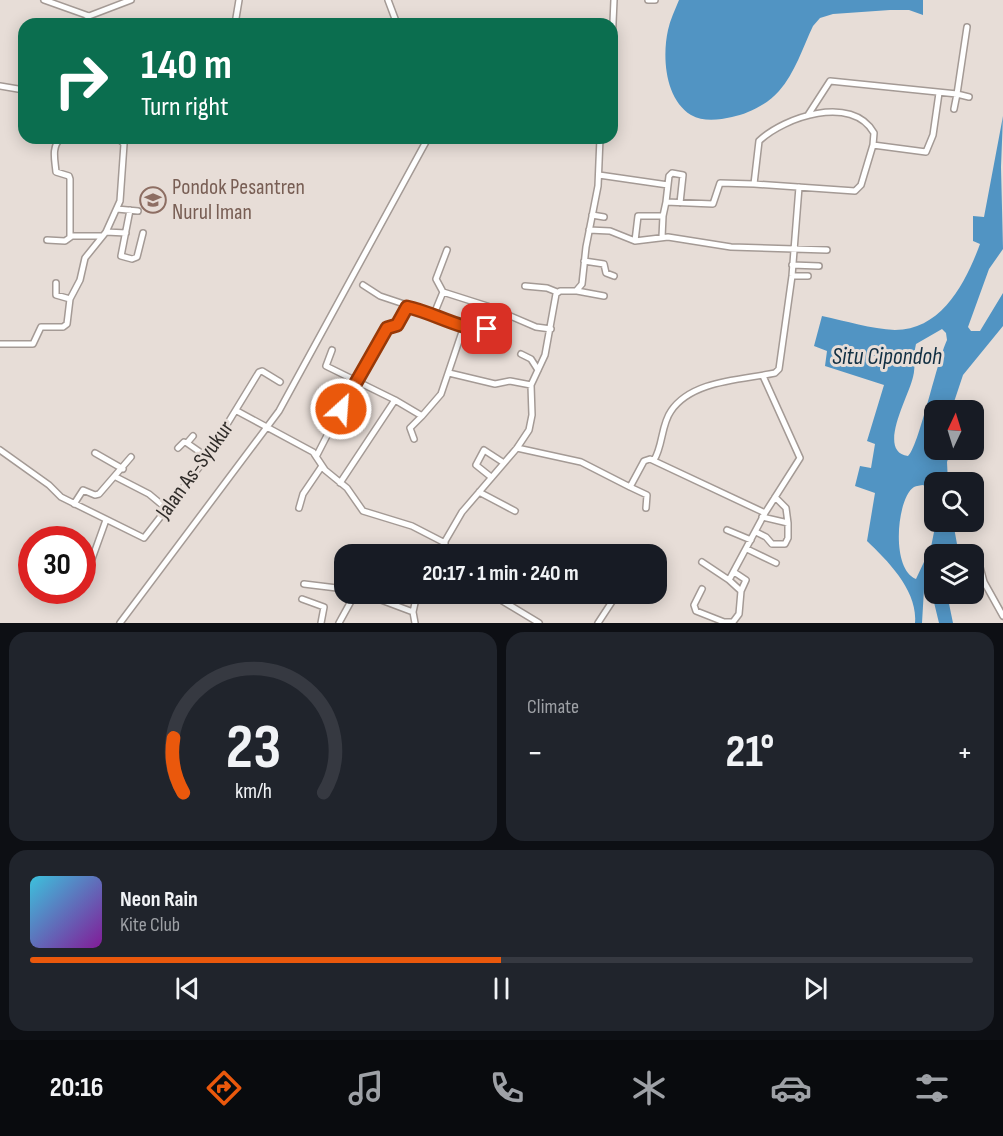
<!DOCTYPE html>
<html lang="en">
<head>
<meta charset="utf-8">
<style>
  :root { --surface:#171b24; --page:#20242c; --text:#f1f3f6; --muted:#9ea1a6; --line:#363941; --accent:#ea580c }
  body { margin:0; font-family:"Sofia Sans Condensed",sans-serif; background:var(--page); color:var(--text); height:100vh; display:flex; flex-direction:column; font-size:22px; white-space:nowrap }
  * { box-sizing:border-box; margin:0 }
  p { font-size:20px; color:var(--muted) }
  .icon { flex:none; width:33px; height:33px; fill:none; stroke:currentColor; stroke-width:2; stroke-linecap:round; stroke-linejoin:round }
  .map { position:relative; height:623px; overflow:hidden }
  .drawer { display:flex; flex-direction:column; gap:9px; padding:9px; background:#0d0f14; flex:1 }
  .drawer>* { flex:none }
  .banner { position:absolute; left:18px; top:18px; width:600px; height:126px; border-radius:18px; box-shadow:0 3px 15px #0003; background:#0b6e4f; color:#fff; overflow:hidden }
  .needle { width:39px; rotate:4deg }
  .controls { position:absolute; left:924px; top:400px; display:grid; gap:12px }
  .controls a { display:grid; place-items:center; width:60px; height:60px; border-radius:12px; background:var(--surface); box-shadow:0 3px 15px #0003; font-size:30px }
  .speed { position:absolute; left:18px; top:526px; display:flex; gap:12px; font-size:30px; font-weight:700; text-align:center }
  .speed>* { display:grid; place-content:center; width:78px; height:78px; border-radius:50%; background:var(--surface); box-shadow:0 3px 15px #0003; line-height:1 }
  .speed .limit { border:9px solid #d22; background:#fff; color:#111 }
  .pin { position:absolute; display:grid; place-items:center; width:51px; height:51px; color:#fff; margin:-26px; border-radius:12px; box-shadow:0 3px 9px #0006 }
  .me { position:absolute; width:66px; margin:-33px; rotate:26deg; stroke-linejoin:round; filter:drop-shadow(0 0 4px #0008) }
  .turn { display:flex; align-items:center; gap:21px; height:126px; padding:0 24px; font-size:27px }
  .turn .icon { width:78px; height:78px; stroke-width:2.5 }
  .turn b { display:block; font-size:42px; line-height:51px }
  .big { font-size:45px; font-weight:700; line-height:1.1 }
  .drawer .card { flex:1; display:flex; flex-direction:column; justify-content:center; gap:9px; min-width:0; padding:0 21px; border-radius:18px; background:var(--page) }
  .drawer .dial { align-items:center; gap:0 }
  .dial svg { height:156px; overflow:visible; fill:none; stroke:var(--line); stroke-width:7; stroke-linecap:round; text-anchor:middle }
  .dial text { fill:var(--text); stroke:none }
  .song { display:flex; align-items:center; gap:18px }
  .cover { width:72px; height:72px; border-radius:9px; background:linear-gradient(135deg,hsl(190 70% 55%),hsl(290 70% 35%)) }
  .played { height:6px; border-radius:3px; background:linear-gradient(90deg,var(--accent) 50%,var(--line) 50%) }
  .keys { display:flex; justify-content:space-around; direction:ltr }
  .heat { display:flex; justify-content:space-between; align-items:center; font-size:33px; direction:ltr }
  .drawer .tiles { flex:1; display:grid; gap:9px; grid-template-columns:1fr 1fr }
  .card:last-child { grid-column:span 2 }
  .trip { position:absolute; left:334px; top:544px; width:333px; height:60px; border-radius:18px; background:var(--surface); box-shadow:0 3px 15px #0003; font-weight:700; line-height:60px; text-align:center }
  .tabs { display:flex; height:96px; justify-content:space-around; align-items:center; background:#090b0e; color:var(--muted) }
  .tabs .icon { width:42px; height:42px }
  .tabs .active { color:var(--accent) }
  .tabs b { font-size:27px; color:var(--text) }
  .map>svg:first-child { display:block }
  .water { fill:#5194c3; fill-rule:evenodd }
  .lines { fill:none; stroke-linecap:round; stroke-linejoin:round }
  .minor-casing { stroke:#a49a95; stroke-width:8 }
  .minor { stroke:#fff; stroke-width:5 }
  .route-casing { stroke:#983908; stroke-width:15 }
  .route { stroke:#ea580c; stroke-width:10 }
  .labels { text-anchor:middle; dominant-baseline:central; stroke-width:6; stroke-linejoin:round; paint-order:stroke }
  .education-label { font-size:22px; fill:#785e54; stroke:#e7ddd7; text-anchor:start }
  .street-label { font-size:22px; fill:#2f2b28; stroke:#e7ddd7 }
  .water-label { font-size:24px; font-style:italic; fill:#112f43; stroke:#e7ddd7 }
</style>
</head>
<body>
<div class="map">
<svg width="1003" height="623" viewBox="0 0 1003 623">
  <rect width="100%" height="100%" fill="#e7ddd7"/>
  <!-- water -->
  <path class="water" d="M679,0H923V15L909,10H890L833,14L820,18L813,26C803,47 795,73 779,91C768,104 748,114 732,117C719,120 703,122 691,115C665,99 662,57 668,30C670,20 675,10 679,0Z
    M1003,116L1001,167L1003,249L989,269L968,327L971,331H980L1003,293V326L963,375L951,411H934V450H951L947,462L948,483H934V492L923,485C921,485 916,486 914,487C897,497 890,569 916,579L931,547L936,522H953L957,544L952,555H934V594H947L953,623H939L931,590L928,587L924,589L922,623H915C918,591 888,561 867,541L875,493L855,486L860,466L871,468L875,444L867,441L884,385L825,366L827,351L814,346L822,316C846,321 871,329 895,330C942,330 966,282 980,244L973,241V216L984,217ZM942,329L946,333L947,340C937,361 918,449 908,456C876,452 909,396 913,377C916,366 913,355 916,344Z"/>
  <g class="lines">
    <!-- minor casing -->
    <g class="minor-casing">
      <path id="minor" d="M44,0L89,16L131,0
        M388,0L397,24
        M648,0H655
        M83,24L89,16
        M235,24L239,0
        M612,45L614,0
        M0,86L24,90
        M954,109L957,94L969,97
        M808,115L830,81L957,94L967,27
        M61,138C51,147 55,160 56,172L69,176L70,179V237
        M599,175L668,185
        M754,184L855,191L861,185L873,145
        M666,202L669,176L672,173L683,175L680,203
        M117,209L138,211
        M130,210L121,256L132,259L137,257L143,233
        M592,215L604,217
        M589,230L610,231L635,241L668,237L731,247L827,250
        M106,232L126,233
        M662,237L663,216
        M47,240L65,241L72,236H102
        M635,241L638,216H663L666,202L713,204L720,183L754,184L759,141C784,117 852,94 874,133L873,145L926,152L933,135L939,93
        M447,250L436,279L443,292L487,306L536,327L551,329
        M584,261L604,264L606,273L614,276
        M792,265L819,266
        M792,276H808
        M56,283V295L70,299
        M363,285L380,296L434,314
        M525,286L547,288L557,292
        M577,291L604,296
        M443,292L434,314L464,326
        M0,344H33L41,327H63L67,324L70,299L80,280L85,258L106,232L120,201L124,144L118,138
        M332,350L326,366L395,400
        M521,354L531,359L538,370
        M449,373L495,384L510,381L531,385
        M237,411L313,452L325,470L347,488L363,511L412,526L445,543
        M193,436L187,443L207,457
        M414,439L410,428L422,416
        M178,448L184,442L187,443
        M517,448L581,462L630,487L644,461L650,459L765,513
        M0,450L49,485L61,497L144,538L207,457L259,372L262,371L280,382
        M95,453L123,469
        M317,455L355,381L387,328L397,325L407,307
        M654,460C663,446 661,425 671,411C692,380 742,380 775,373L779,369L792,276L799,187
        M116,477L149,494L167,509
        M491,477L476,465L484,450L504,463
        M340,483L395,400L422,416L441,394L464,326L485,330L497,312
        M630,487L647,495L646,508
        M479,492L515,511
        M775,497L786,508L788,523
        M74,504L83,490L95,495L99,494L131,457
        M299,508L303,494L322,466
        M727,530L751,540
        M756,532L766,537L772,544H785L788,538V523L762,517
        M747,549L776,563
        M437,555L462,512L517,448L529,430L532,415L531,385L545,355L556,294L560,291H576L582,284L586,247L598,186L600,138
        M82,556L92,559L106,520
        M977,556L984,582L1003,616
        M702,562L729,580
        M734,572L746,580L741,591
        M304,584L345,589
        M702,589L694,605L696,611L724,622H733L739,614L741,591L729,580L765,513L800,458L763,376
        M365,594L413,612
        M491,594L539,623
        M302,599L324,607L321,623
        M120,623L279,411L428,138
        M339,623L355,594
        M415,623L413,612L417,594
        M598,623L617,594"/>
    </g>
    <!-- minor -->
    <use href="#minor" class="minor"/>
  </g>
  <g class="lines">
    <!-- route casing -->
    <g class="route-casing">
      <path id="route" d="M341,409L387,328L397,325L407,307C433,312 461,331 487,329"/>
    </g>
    <!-- route -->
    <use href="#route" class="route"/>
  </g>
  <!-- icons -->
  <defs>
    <g id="school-ring" transform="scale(1.35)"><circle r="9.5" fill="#e7ddd7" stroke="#8d6e63" stroke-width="1.5"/><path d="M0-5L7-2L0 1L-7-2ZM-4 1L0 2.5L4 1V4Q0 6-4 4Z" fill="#8d6e63"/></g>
  </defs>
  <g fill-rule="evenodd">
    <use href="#school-ring" x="153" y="200"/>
  </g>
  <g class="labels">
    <!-- education labels -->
    <g class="education-label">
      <text x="172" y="187">Pondok Pesantren<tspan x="172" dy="25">Nurul Iman</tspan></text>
    </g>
    <!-- street labels -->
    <g class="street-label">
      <text transform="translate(195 470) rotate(-54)">Jalan As-Syukur</text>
    </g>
    <!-- water labels -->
    <g class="water-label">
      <text x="887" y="356">Situ Cipondoh</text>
    </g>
  </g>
</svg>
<div class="controls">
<a><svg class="needle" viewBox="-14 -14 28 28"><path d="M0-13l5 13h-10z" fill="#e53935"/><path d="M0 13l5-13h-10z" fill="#9ea1a6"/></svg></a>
<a><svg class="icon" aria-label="search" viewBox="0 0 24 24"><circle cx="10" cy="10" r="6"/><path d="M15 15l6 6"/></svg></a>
<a><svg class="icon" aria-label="layers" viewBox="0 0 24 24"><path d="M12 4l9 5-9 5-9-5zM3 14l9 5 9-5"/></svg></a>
</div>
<div class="speed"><div class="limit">30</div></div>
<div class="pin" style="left:487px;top:329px;background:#d93025"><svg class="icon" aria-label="arrive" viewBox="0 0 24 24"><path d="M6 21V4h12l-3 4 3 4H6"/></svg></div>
<svg class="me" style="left:341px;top:409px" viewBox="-20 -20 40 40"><circle r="17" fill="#ea580c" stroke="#fff" stroke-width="3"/><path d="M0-11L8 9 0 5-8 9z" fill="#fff"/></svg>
<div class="trip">20:17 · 1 min · 240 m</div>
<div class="banner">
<div class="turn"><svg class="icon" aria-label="right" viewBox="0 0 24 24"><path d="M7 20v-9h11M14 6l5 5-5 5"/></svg><div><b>140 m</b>Turn right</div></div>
</div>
</div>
<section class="drawer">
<div class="tiles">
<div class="card dial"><svg viewBox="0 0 100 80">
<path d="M14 69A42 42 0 1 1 86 69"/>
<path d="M14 69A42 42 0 0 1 9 41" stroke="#ea580c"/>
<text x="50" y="56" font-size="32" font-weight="700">23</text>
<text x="50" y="72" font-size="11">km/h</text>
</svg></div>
<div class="card"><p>Climate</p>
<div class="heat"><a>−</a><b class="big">21°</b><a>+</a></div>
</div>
<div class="card">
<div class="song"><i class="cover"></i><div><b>Neon Rain</b><p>Kite Club</p></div></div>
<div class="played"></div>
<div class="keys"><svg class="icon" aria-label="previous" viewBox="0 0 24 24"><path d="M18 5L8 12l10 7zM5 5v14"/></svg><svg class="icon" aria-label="pause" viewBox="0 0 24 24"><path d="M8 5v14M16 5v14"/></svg><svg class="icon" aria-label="next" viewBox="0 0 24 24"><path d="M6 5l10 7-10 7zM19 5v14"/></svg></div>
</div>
</div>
</section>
<nav class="tabs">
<b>20:16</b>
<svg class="icon active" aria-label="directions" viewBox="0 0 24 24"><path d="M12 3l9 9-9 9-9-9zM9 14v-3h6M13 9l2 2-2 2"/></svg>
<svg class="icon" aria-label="music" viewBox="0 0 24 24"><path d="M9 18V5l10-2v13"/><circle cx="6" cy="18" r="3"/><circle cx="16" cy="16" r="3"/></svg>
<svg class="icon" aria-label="phone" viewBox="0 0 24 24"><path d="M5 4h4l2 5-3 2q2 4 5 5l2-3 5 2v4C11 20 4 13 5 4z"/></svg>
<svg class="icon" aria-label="climate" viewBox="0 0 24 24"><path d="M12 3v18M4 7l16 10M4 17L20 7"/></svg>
<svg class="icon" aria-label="car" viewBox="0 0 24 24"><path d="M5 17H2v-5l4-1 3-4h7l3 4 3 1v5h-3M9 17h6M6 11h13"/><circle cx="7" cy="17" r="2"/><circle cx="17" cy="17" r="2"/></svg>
<svg class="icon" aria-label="filters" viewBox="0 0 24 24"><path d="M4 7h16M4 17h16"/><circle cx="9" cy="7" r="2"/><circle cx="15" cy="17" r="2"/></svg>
</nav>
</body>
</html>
